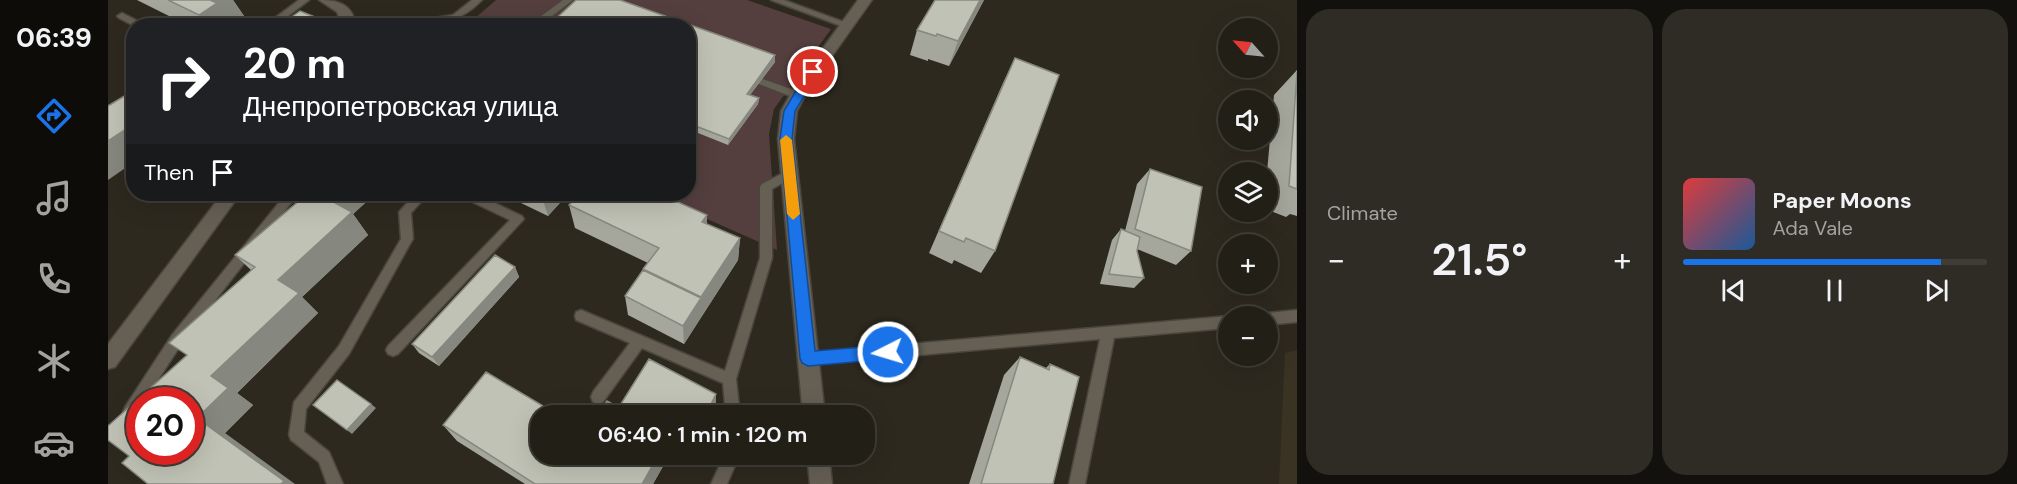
<!DOCTYPE html>
<html lang="en">
<head>
<meta charset="utf-8">
<style>
  :root { --surface:#221f17; --page:#2e2c24; --text:#f1f3f6; --muted:#a2a2a1; --line:#3f3d36; --accent:#1a73e8 }
  body { margin:0; font-family:"DM Sans",sans-serif; background:var(--page); color:var(--text); height:100vh; display:flex; flex-direction:column; font-size:22px; white-space:nowrap }
  * { box-sizing:border-box; margin:0 }
  p { font-size:20px; color:var(--muted) }
  .icon { flex:none; width:33px; height:33px; fill:none; stroke:currentColor; stroke-width:2; stroke-linecap:round; stroke-linejoin:round }
  .map { position:relative; flex:1; overflow:hidden }
  .panel { display:flex; flex-direction:column; gap:9px; padding:9px; background:#13110d; width:720px }
  .panel>* { flex:none }
  .guide { position:absolute; left:18px; top:18px; width:570px; height:183px; border-radius:24px; box-shadow:0 6px 24px #0002,0 0 0 2px var(--line); background:#202124; color:#fff; overflow:hidden }
  .needle { width:39px; rotate:297deg }
  .fabs { position:absolute; left:1110px; top:18px; display:grid; gap:12px }
  .fabs a { display:grid; place-items:center; width:60px; height:60px; border-radius:50%; background:var(--surface); box-shadow:0 6px 24px #0002,0 0 0 2px var(--line); font-size:30px }
  .speed { position:absolute; left:18px; top:387px; display:flex; gap:12px; font-size:30px; font-weight:700; text-align:center }
  .speed>* { display:grid; place-content:center; width:78px; height:78px; border-radius:50%; background:var(--surface); box-shadow:0 6px 24px #0002,0 0 0 2px var(--line); line-height:1 }
  .speed .limit { border:9px solid #d22; background:#fff; color:#111 }
  .pin { position:absolute; display:grid; place-items:center; width:51px; height:51px; color:#fff; margin:-26px; border:3px solid #fff; border-radius:50%; box-shadow:0 2px 6px #0007 }
  .me { position:absolute; width:66px; margin:-33px; rotate:265deg; stroke-linejoin:round; filter:drop-shadow(0 0 4px #0008) }
  .turn { display:flex; align-items:center; gap:21px; height:126px; padding:0 18px; font-size:27px }
  .turn .icon { width:78px; height:78px; stroke-width:2.5 }
  .turn b { display:block; font-size:42px; line-height:51px }
  .then { display:flex; align-items:center; height:57px; padding:0 18px; background:#0003; gap:12px; font-size:22px }
  .big { font-size:45px; font-weight:600; line-height:1.1 }
  .panel .card { flex:1; display:flex; flex-direction:column; justify-content:center; gap:9px; min-width:0; padding:0 21px; border-radius:24px; background:var(--page) }
  .song { display:flex; align-items:center; gap:18px }
  .cover { width:72px; height:72px; border-radius:9px; background:linear-gradient(135deg,hsl(0 70% 55%),hsl(210 70% 35%)) }
  .played { height:6px; border-radius:3px; background:linear-gradient(90deg,var(--accent) 85%,var(--line) 85%) }
  .keys { display:flex; justify-content:space-around; direction:ltr }
  .heat { display:flex; justify-content:space-between; align-items:center; font-size:33px; direction:ltr }
  .panel .tiles { flex:1; display:grid; gap:9px; grid-template-columns:repeat(2,1fr) }
  .trip { position:absolute; left:422px; top:405px; width:345px; height:60px; border-radius:24px; background:var(--surface); box-shadow:0 6px 24px #0002,0 0 0 2px var(--line); font-weight:600; line-height:60px; text-align:center }
  main { display:flex; flex:1; min-height:0 }
  .tab-bar { display:flex; flex-direction:column; width:108px; justify-content:space-around; align-items:center; background:#0e0c09; color:var(--muted) }
  .tab-bar .icon { width:42px; height:42px }
  .tab-bar .on { color:var(--accent) }
  .tab-bar b { font-size:27px; color:var(--text) }
  .map>svg:first-child { display:block }
  .built { fill:#3a3222 }
  .green { fill:#543e3e }
  .lines { fill:none; stroke-linecap:round; stroke-linejoin:round }
  .lane-casing { stroke:#4a463d; stroke-width:3 }
  .street-casing { stroke:#4a463d; stroke-width:3 }
  .lane { fill:#655f54; fill-rule:evenodd }
  .street { fill:#655f54; fill-rule:evenodd }
  .wall { fill:#a5a79c }
  .shaded-wall { fill:#86887f }
  .building { fill:#c0c2b5; stroke:#86887f; stroke-width:1.5; fill-rule:evenodd }
  .route { fill:#1a73e8; stroke:#114b97; stroke-width:1.5 }
  .slow { fill:#f59e0b }
</style>
</head>
<body>
<main>
<nav class="tab-bar">
<b>06:39</b>
<svg class="icon on" aria-label="directions" viewBox="0 0 24 24"><path d="M12 3l9 9-9 9-9-9zM9 14v-3h6M13 9l2 2-2 2"/></svg>
<svg class="icon" aria-label="music" viewBox="0 0 24 24"><path d="M9 18V5l10-2v13"/><circle cx="6" cy="18" r="3"/><circle cx="16" cy="16" r="3"/></svg>
<svg class="icon" aria-label="phone" viewBox="0 0 24 24"><path d="M5 4h4l2 5-3 2q2 4 5 5l2-3 5 2v4C11 20 4 13 5 4z"/></svg>
<svg class="icon" aria-label="climate" viewBox="0 0 24 24"><path d="M12 3v18M4 7l16 10M4 17L20 7"/></svg>
<svg class="icon" aria-label="car" viewBox="0 0 24 24"><path d="M5 17H2v-5l4-1 3-4h7l3 4 3 1v5h-3M9 17h6M6 11h13"/><circle cx="7" cy="17" r="2"/><circle cx="17" cy="17" r="2"/></svg>
</nav>
<div class="map">
<svg width="1189" height="484" viewBox="0 0 1189 484">
  <rect width="100%" height="100%" fill="#2e291f"/>
  <!-- built -->
  <path class="built" d="M1189,350V484H1171L1177,353Z"/>
  <!-- green -->
  <path class="green" d="M388,0H639L723,29L666,109L661,134L669,250L543,194H580V26H358Z"/>
  <g class="lines">
    <!-- lane casing -->
    <g class="lane-casing">
      <path id="lane" d="M191,0H201L167,26H156Z
        M364,0H374C350,25 324,26 291,26L295,23L345,15Z
        M455,0H465L431,26H420Z
        M663,0H676L744,25L742,27H736Z
        M14,13L36,24L37,26H26L11,18L9,16Z
        M652,78L694,93L695,95L690,99L648,83V79Z
        M681,170L685,171L687,174L685,177L664,189V258L628,379L632,416H618L615,383L534,348L495,402L490,404L485,402L483,397L485,392L522,343L468,320L467,316L468,312L473,310L617,371L652,258V187L654,184Z
        M178,194H190L74,343L37,400H32C32,409 31,415 22,419L17,417L15,412L17,407L64,335Z
        M307,194H320L303,213L305,239L303,242L241,354L198,409L196,432L221,452L235,484H219L211,462L183,440L181,435L186,402L231,346L293,239L291,212Z
        M353,194H368L414,216L416,219L290,354L285,356L280,354L278,350L280,346L402,220L354,197Z
        M1189,310V322L1160,325V316H1155L1160,313Z
        M1121,316L1120,328L1006,338L977,484H961L992,339L700,365L695,363L693,359L695,355L700,353Z
        M617,454H632L619,484H603Z"/>
    </g>
    <!-- street casing -->
    <g class="street-casing">
      <path id="street" d="M211,0C230,0 245,4 248,26H234L229,12Z
        M750,0H764L700,90L689,111L686,139L717,416H695L670,139L673,111L686,88Z
        M114,194H132L7,367L0,369V344Z
        M699,454H721L724,484H702Z"/>
    </g>
    <!-- lane -->
    <use href="#lane" class="lane"/>
    <!-- street -->
    <use href="#street" class="street"/>
  </g>
  <!-- wall -->
  <path class="wall" d="M29,0H125L136,16L124,24L125,26H81Z
    M876,0L841,66L820,59V61L802,55L809,30Z
    M580,26L667,55V62L642,95L651,98L650,104L620,145L580,129Z
    M907,58L887,251L873,273L846,260L844,264L821,253L895,83Z
    M1189,70V216L1182,214L1178,217L1160,210L1159,172L1166,95Z
    M1042,169L1083,251L1068,265L1029,249V251L1036,278L1026,288L992,284L1004,240L1013,229L1017,231L1029,184Z
    M193,194H267L245,214L260,235L194,297L210,313L129,393L145,405L117,433L21,456L79,355L143,270L127,255L195,197Z
    M394,194H460L440,216Z
    M461,205L599,224L632,238L630,260L576,344L520,315L517,296L535,270V269L540,263L467,228Z
    M407,267L411,277L331,366L311,353L304,344Z
    M912,357L938,368L942,364L945,484H861L896,375Z
    M335,425L432,454H562L545,484H417L349,441Z"/>
  <!-- shaded-wall -->
  <path class="shaded-wall" d="M106,0H125L136,16L124,24L125,26H99L91,15Z
    M872,0H876L841,66L850,41Z
    M212,19L215,26H204Z
    M667,55V62L638,100L639,94Z
    M651,98L650,104L620,145L621,139Z
    M26,124V162L0,180V141Z
    M226,194H267L245,214L260,235L194,297L210,313L129,393L145,405L117,433L187,484H173L89,418L103,376L170,280L220,199Z
    M433,194H460L440,216Z
    M599,215V237L594,222Z
    M632,238L630,260L576,344L575,326Z
    M407,267L411,277L331,366L324,357Z
    M608,394V410L605,416H597Z
    M263,404L268,408L244,434L239,430Z
    M551,454H562L545,484H534Z"/>
  <!-- building -->
  <path class="building" d="M60,0H106L104,1L109,3L91,15Z
    M468,0H512L667,55L639,94L651,98L621,139L580,123V26H440Z
    M827,0H872L850,41L829,34L828,36L809,30Z
    M192,11L212,19L204,26H171Z
    M907,58L951,75L887,251L858,238L856,242L831,231Z
    M1189,72V189L1181,186Z
    M26,90V124L0,141V106Z
    M1042,169L1094,187L1083,251L1027,229Z
    M199,194H226L220,199L244,212L170,280L191,293L103,376L120,388L89,418L176,481L173,484H40L14,463L21,456L0,440V426L79,355L61,343L147,267L127,255ZM32,400H82V452H32Z
    M471,194H552L599,215L594,222L632,238L593,297L535,269L551,248L461,205Z
    M1013,229L1032,237L1029,251L1036,278L1001,274Z
    M387,255L407,267L324,357L304,344Z
    M535,270L593,298L575,326L517,296Z
    M912,357L941,370L942,364L971,377L945,484H873Z
    M541,359L608,394L597,416H526L511,407Z
    M378,372L452,416H432V454H551L534,484H427L335,425Z
    M229,380L263,404L239,430L205,405Z
    M499,401L526,416H489Z"/>
  <!-- route -->
  <path class="route" d="M705,68L711,72L687,111L684,139L707,351L780,345L785,347L787,352L785,357L780,359L700,366L694,363L692,358L672,139L676,111L701,69Z"/>
  <!-- slow -->
  <path class="slow" d="M678,135L684,140L692,214L685,220L679,214L672,140Z"/>
</svg>
<div class="fabs">
<a><svg class="needle" viewBox="-14 -14 28 28"><path d="M0-13l5 13h-10z" fill="#e53935"/><path d="M0 13l5-13h-10z" fill="#a2a2a1"/></svg></a>
<a><svg class="icon" aria-label="sound" viewBox="0 0 24 24"><path d="M4 9h4l5-4v14l-5-4H4zM17 9q2 3 0 6"/></svg></a>
<a><svg class="icon" aria-label="layers" viewBox="0 0 24 24"><path d="M12 4l9 5-9 5-9-5zM3 14l9 5 9-5"/></svg></a>
<a>+</a>
<a>−</a>
</div>
<div class="speed"><div class="limit">20</div></div>
<div class="pin" style="left:705px;top:72px;background:#d93025"><svg class="icon" aria-label="arrive" viewBox="0 0 24 24"><path d="M6 21V4h12l-3 4 3 4H6"/></svg></div>
<svg class="me" style="left:780px;top:352px" viewBox="-20 -20 40 40"><circle r="17" fill="#1a73e8" stroke="#fff" stroke-width="3"/><path d="M0-11L8 9 0 5-8 9z" fill="#fff"/></svg>
<div class="trip">06:40 · 1 min · 120 m</div>
<div class="guide">
<div class="turn"><svg class="icon" aria-label="right" viewBox="0 0 24 24"><path d="M7 20v-9h11M14 6l5 5-5 5"/></svg><div><b>20 m</b>Днепропетровская улица</div></div>
<div class="then">Then<svg class="icon" aria-label="arrive" viewBox="0 0 24 24"><path d="M6 21V4h12l-3 4 3 4H6"/></svg></div>
</div>
</div>
<section class="panel">
<div class="tiles">
<div class="card"><p>Climate</p>
<div class="heat"><a>−</a><b class="big">21.5°</b><a>+</a></div>
</div>
<div class="card">
<div class="song"><i class="cover"></i><div><b>Paper Moons</b><p>Ada Vale</p></div></div>
<div class="played"></div>
<div class="keys"><svg class="icon" aria-label="previous" viewBox="0 0 24 24"><path d="M18 5L8 12l10 7zM5 5v14"/></svg><svg class="icon" aria-label="pause" viewBox="0 0 24 24"><path d="M8 5v14M16 5v14"/></svg><svg class="icon" aria-label="next" viewBox="0 0 24 24"><path d="M6 5l10 7-10 7zM19 5v14"/></svg></div>
</div>
</div>
</section>
</main>
</body>
</html>
